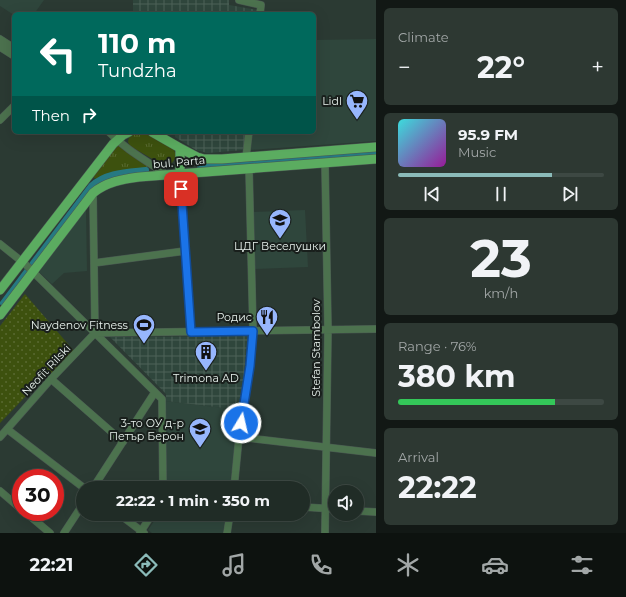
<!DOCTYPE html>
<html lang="en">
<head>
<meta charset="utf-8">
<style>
  :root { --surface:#202c26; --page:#2d3832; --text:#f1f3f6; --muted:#a2a7a7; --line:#3d4843; --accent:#8bbbb9 }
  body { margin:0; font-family:Montserrat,sans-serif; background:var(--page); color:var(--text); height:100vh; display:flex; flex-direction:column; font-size:15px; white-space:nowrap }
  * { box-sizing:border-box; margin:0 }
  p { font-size:13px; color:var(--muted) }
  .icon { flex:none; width:22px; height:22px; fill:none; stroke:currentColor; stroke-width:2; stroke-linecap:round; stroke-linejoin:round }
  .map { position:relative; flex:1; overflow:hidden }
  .panel { display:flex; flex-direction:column; gap:8px; padding:8px; background:#121815; width:250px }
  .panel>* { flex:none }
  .top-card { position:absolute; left:12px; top:12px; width:304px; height:122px; border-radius:6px; box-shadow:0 4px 16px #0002,0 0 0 1px var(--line); background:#00695c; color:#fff; overflow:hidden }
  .fabs { position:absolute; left:328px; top:485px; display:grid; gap:8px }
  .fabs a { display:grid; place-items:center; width:36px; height:36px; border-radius:50%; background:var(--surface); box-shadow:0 4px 16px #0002,0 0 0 1px var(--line); font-size:20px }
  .speed { position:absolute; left:12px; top:469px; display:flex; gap:8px; font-size:20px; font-weight:700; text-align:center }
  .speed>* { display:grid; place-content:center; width:52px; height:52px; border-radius:50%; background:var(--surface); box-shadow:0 4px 16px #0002,0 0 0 1px var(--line); line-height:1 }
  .speed .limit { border:6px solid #d22; background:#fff; color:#111 }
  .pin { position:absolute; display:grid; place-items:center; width:34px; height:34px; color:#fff; margin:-17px; border-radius:8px; box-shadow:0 2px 6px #0006 }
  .me { position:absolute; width:44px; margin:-22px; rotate:9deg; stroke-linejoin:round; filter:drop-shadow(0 0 3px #0008) }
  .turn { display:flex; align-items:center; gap:14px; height:84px; padding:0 20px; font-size:18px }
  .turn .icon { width:52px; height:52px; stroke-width:2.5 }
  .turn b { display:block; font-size:28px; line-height:34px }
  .then { display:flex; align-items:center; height:38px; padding:0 20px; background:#0003; gap:8px; font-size:15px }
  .big { font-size:30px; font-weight:700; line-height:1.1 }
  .panel .tile { flex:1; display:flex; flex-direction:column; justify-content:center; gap:6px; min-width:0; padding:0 14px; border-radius:6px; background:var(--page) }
  .panel .dial { align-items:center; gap:0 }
  .dial b { font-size:52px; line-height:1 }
  .song { display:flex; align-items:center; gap:12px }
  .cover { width:48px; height:48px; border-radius:6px; background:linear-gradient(135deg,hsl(180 70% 55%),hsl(300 70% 35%)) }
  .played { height:4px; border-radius:2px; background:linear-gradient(90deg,var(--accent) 75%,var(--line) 75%) }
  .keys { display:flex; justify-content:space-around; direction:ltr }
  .heat { display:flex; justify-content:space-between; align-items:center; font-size:22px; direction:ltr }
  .charge { height:6px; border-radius:3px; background:linear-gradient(90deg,#34c759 76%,var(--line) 0) }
  .trip { position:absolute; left:76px; top:481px; width:234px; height:40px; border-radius:20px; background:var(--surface); box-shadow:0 4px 16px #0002,0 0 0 1px var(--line); font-weight:700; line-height:40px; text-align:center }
  .dock { display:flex; height:64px; justify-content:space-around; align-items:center; background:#0d120f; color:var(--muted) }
  .dock .icon { width:28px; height:28px }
  .dock .current { color:var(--accent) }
  .dock b { font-size:18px; color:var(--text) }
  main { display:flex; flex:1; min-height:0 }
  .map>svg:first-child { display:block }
  .built { fill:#2f463c }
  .industrial { fill:url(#industrial-grid) }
  .grass { fill:url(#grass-tufts) }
  .park { fill:url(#park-dots) }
  .garden { fill:#3d510e }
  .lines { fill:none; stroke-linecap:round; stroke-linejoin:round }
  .canal { stroke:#267982; stroke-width:6 }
  .minor-casing { stroke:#495751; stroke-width:8 }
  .major-casing { stroke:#495751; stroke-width:10 }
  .minor { stroke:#4c724e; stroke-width:7 }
  .major { stroke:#5bac60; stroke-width:9 }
  .route-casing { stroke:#114b97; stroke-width:10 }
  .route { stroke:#1a73e8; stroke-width:7 }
  .labels { text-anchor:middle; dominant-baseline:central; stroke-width:4; stroke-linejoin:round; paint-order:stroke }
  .poi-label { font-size:11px; fill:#e8f2ed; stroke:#191f1c; text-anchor:end }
  .street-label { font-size:11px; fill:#e8f2ed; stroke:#191f1c }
</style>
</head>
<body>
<main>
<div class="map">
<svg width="376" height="533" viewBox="0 0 376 533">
  <defs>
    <pattern id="industrial-grid" width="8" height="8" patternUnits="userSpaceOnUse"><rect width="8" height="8" fill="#2f463c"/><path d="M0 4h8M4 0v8" fill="none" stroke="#4d6158"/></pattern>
    <pattern id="grass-tufts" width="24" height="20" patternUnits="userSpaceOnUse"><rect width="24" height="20" fill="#3d510e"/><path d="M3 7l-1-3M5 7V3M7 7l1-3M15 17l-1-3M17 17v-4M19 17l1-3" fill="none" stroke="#596a31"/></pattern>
    <pattern id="park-dots" width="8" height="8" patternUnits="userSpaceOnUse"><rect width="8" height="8" fill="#3d510e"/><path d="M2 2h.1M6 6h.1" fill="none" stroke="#596a31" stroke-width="1.8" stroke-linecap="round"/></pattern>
  </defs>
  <rect width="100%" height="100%" fill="#2b3a33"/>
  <!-- built -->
  <path class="built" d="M0,0H44L34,14H14V15L0,6Z
    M263,11H300V14H262Z
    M376,39V141L249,150L251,132H314V40Z
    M86,210L87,271L64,273L52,284L39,272L55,250L57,241Z
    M305,210L308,267L255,269L253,212Z
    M166,401L240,410L230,488H166Z
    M159,514H226L223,533H152L148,530Z"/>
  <!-- industrial -->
  <path class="industrial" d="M133,0H229V5L258,10L257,14H133Z
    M175,132H245L244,150L207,153L196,150L175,137Z
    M248,336L240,410L166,401V394L110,337Z"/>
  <!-- grass -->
  <path class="grass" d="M141,134L152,136L174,150C177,157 175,160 170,165H163L130,146L128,142L129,137L133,135Z
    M116,144L147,166V168C130,170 111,169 96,179L93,177Z"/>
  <!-- park -->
  <path class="park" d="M25,294L74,351L53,373H48L0,423V326Z"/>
  <!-- garden -->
  <path class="garden" d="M186,482L218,483V488H186Z"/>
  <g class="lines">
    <!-- canal -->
    <path class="canal" d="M200,166L376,153
      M3,303L91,186C106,172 127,172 146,170"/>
    <!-- minor casing -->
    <g class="minor-casing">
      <path id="minor" d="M239,0L261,5L260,14
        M0,39L14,48
        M0,47L14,56
        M0,120L14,106
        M109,132C126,150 147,161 167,175
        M246,157L249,132
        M325,163L328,330L325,533
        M180,174L191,332
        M0,244L25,264L162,399L163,488
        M94,263L185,251
        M95,333L376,329
        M51,379L123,442
        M7,429L84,488
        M0,437L51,379L95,333L93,193
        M239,437L376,453
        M93,488L155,392
        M234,488L239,437L250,366L253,331L249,168
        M0,491L21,509
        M303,507L335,509
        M357,511L376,512
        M25,512L50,533
        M119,514L144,533
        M64,533L83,504
        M140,533L152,514
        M227,533L230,514"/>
    </g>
    <!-- major casing -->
    <g class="major-casing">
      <path id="major" d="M152,132L180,148L197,157L204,159H222L376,147
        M180,148V174
        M0,290L113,144L123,135L129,132
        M0,315L93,193C106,182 123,179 139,177L376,159"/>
    </g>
    <!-- minor -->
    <use href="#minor" class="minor"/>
    <!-- major -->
    <use href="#major" class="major"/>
  </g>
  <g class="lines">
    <!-- route casing -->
    <g class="route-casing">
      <path id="route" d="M181,189L191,332L253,331L250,366L241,423"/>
    </g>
    <!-- route -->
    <use href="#route" class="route"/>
  </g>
  <!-- icons -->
  <defs>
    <g id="supermarket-pin" transform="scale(1.15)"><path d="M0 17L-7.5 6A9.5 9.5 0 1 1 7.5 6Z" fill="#97b6fd" stroke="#191f1c"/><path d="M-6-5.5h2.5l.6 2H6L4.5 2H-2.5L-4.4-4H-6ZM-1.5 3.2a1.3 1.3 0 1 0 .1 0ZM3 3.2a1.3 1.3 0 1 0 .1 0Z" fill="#111"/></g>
    <g id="school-pin" transform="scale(1.15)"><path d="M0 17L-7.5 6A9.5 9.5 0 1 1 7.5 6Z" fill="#97b6fd" stroke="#191f1c"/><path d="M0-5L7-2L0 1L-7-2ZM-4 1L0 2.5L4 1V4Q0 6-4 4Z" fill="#111"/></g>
    <g id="restaurant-pin" transform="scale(1.15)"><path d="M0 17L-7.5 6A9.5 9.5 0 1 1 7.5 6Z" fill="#97b6fd" stroke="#191f1c"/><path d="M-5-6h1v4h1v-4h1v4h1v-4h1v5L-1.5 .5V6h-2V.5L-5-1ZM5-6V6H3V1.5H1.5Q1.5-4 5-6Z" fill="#111"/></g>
    <g id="stadium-pin" transform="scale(1.15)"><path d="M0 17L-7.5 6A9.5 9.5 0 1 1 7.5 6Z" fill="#97b6fd" stroke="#191f1c"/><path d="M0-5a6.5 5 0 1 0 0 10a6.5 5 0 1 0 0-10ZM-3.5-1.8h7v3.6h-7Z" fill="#111"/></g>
    <g id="building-pin" transform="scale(1.15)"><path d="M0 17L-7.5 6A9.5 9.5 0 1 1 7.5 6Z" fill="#97b6fd" stroke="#191f1c"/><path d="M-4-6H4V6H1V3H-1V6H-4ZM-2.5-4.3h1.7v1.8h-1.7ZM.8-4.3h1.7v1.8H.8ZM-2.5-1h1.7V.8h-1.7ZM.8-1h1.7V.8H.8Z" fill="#111"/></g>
  </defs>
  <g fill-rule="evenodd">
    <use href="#supermarket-pin" x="357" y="101"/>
    <use href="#school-pin" x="280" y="220"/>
    <use href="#restaurant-pin" x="267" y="317"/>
    <use href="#stadium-pin" x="144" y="325"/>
    <use href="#building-pin" x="206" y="352"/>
    <use href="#school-pin" x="200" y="429"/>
  </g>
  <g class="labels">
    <!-- poi labels -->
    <g class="poi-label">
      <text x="342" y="101">Lidl</text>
      <text x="280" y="246" text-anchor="middle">ЦДГ Веселушки</text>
      <text x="252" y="317">Родис</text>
      <text x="128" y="325">Naydenov Fitness</text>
      <text x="206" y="378" text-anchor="middle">Trimona AD</text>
      <text x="184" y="423">3-то ОУ д-р<tspan x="184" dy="13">Петър Берон</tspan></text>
    </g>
    <!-- street labels -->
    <g class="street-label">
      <text transform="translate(179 162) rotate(-5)">bul. Parta</text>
      <text transform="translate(316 348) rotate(-90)">Stefan Stambolov</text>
      <text transform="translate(46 370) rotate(-47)">Neofit Rilski</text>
    </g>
  </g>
</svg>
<div class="fabs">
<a><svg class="icon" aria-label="sound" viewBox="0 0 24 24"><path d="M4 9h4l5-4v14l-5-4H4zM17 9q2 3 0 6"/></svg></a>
</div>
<div class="speed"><div class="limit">30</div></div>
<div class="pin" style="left:181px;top:189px;background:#d93025"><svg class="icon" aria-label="arrive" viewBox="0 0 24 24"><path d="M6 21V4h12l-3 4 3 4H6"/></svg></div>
<svg class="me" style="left:241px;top:423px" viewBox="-20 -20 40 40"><circle r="17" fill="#1a73e8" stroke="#fff" stroke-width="3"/><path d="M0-11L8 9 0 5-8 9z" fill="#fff"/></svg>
<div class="trip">22:22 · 1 min · 350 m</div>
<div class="top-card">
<div class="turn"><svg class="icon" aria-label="left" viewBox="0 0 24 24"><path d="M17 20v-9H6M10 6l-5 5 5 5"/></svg><div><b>110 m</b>Tundzha</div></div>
<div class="then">Then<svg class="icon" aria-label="right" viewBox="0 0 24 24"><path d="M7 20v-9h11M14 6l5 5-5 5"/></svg></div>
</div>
</div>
<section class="panel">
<div class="tile"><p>Climate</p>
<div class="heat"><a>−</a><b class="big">22°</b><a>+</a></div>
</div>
<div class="tile">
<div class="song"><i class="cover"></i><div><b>95.9 FM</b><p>Music</p></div></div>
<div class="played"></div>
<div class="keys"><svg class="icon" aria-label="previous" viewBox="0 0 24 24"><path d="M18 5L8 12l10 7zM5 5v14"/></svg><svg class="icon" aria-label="pause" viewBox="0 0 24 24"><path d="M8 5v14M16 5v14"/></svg><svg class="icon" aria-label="next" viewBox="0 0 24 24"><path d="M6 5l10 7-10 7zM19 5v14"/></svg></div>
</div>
<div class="tile dial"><b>23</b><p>km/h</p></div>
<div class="tile"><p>Range · 76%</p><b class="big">380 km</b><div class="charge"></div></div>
<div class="tile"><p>Arrival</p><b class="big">22:22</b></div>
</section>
</main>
<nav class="dock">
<b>22:21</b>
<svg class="icon current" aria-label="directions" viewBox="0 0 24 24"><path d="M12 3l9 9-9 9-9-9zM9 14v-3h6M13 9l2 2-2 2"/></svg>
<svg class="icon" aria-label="music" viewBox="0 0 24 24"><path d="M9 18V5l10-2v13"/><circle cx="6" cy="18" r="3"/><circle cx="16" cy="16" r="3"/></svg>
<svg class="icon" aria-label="phone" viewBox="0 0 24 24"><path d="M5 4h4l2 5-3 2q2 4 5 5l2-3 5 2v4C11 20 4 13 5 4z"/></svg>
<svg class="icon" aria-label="climate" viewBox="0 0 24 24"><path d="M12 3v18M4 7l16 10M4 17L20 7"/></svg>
<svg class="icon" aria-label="car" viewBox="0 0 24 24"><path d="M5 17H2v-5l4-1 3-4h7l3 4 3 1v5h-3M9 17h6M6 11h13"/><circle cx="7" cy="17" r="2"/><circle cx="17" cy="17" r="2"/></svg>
<svg class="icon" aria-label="filters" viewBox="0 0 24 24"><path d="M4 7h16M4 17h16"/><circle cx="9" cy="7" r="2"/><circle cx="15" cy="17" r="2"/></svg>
</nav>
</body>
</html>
